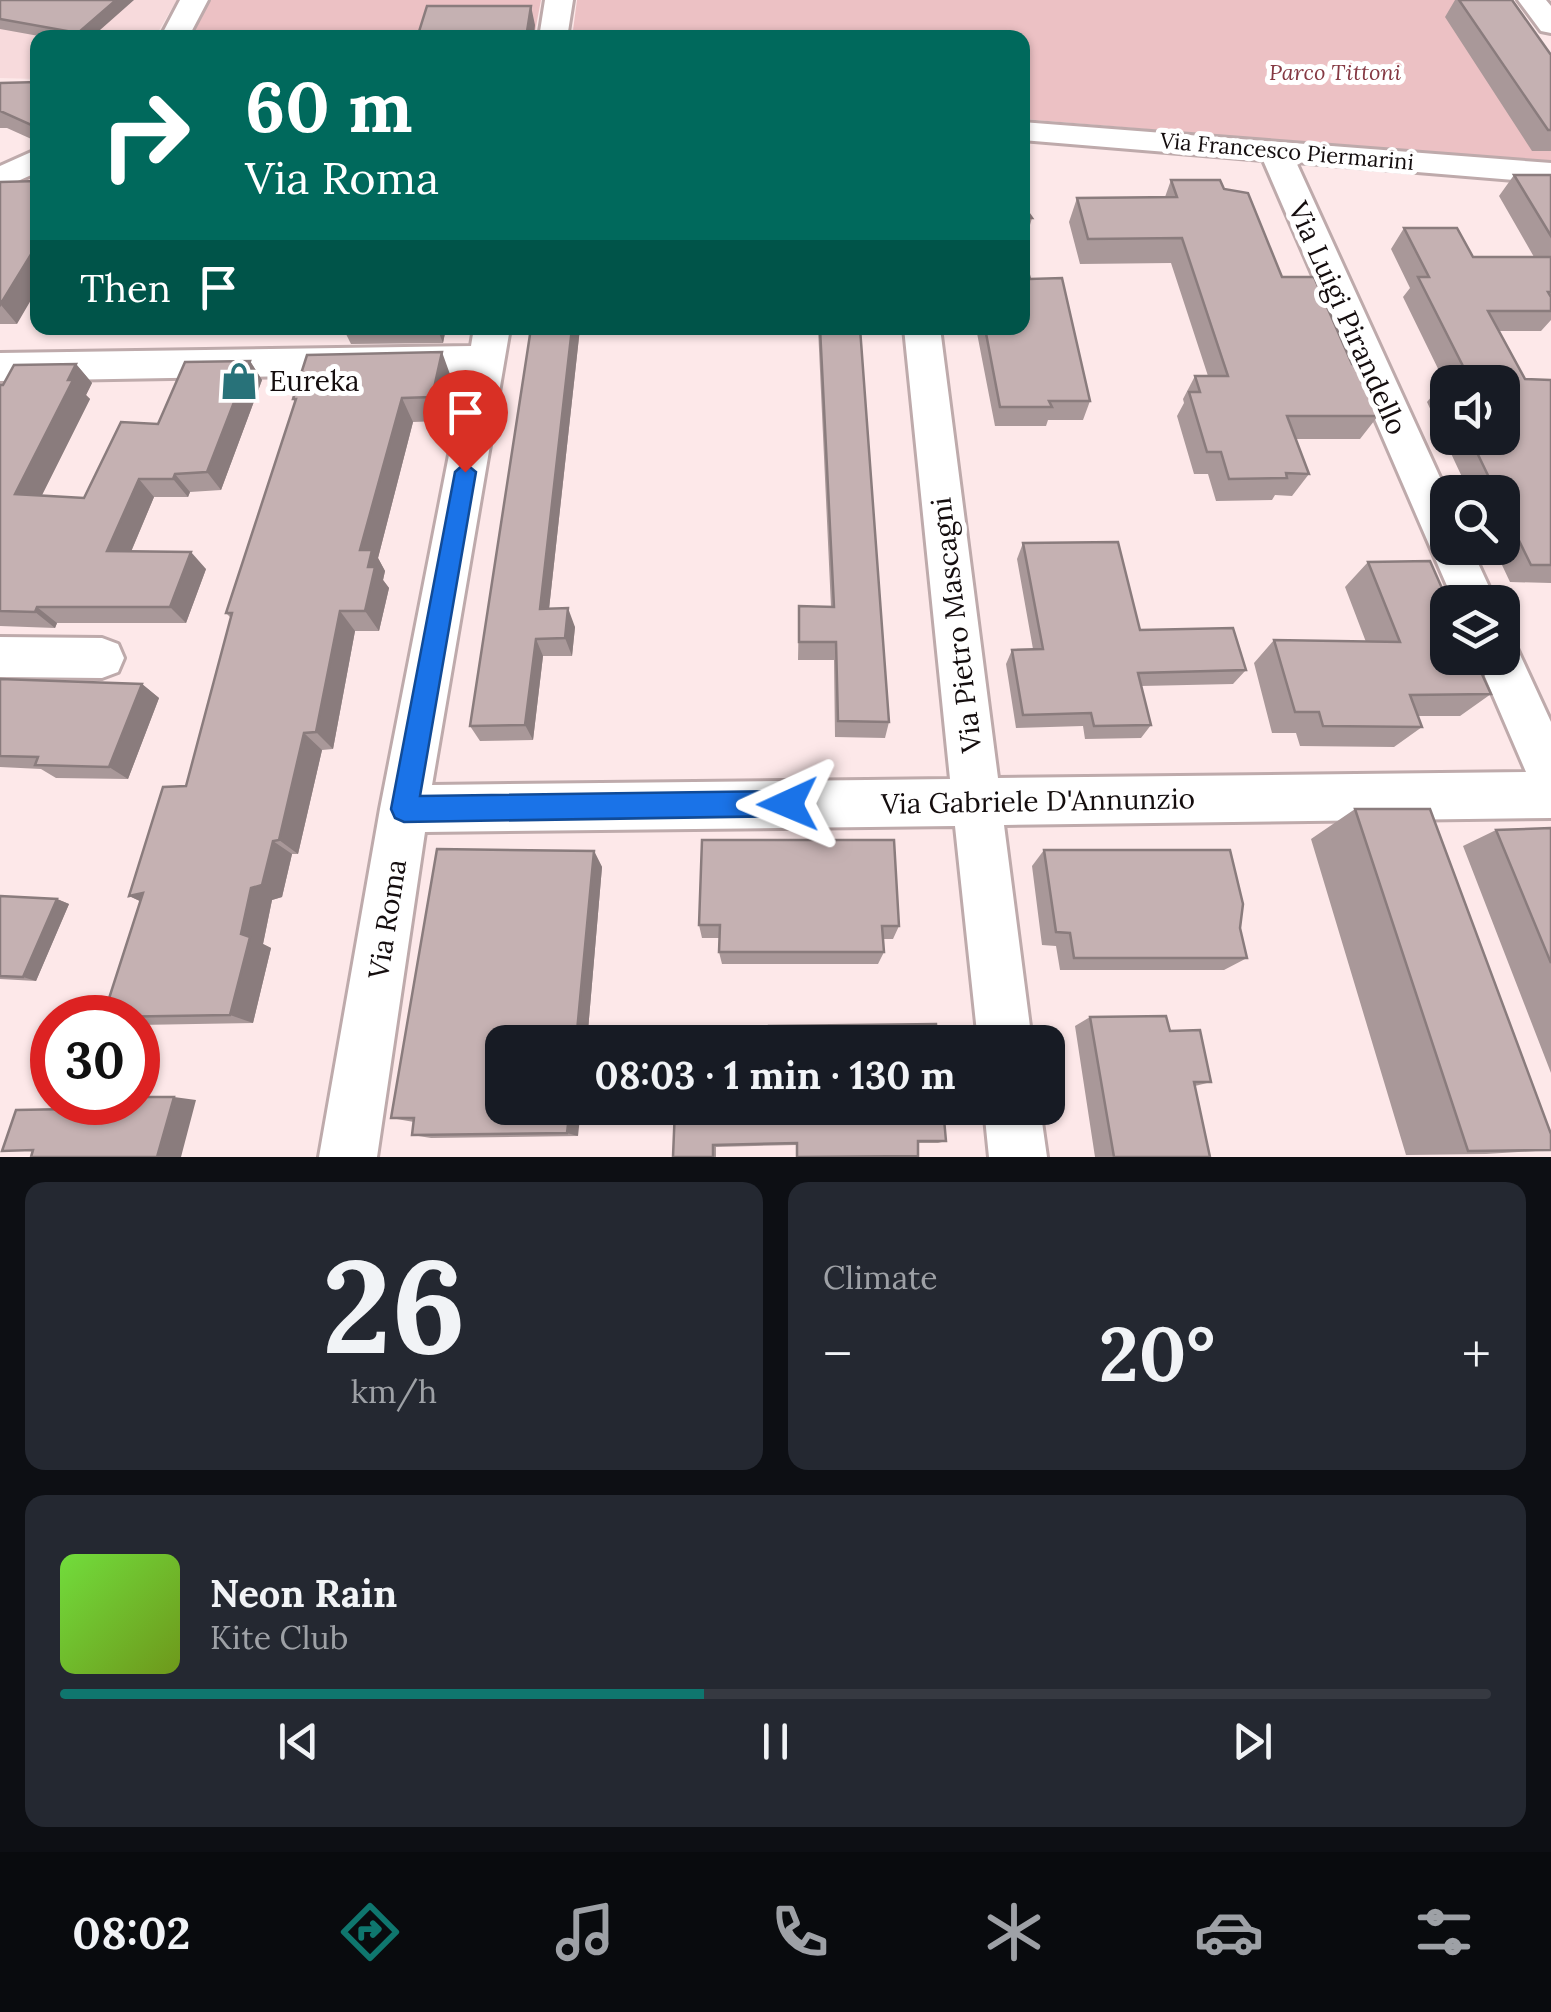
<!DOCTYPE html>
<html lang="en">
<head>
<meta charset="utf-8">
<style>
  :root { --surface:#171b24; --page:#242831; --text:#f1f3f6; --muted:#9ea1a6; --line:#363941; --accent:#0f766e }
  body { margin:0; font-family:Lora,serif; background:var(--page); color:var(--text); height:100vh; display:flex; flex-direction:column; font-size:38px; white-space:nowrap }
  * { box-sizing:border-box; margin:0 }
  p { font-size:32px; color:var(--muted) }
  .icon { flex:none; width:55px; height:55px; fill:none; stroke:currentColor; stroke-width:2; stroke-linecap:round; stroke-linejoin:round }
  .map { position:relative; height:1157px; overflow:hidden }
  .side { display:flex; flex-direction:column; gap:25px; padding:25px; background:#0d0f14; flex:1 }
  .side>* { flex:none }
  .top-card { position:absolute; left:30px; top:30px; width:1000px; height:305px; border-radius:20px; box-shadow:0 2px 8px #0004; background:#00695c; color:#fff; overflow:hidden }
  .controls { position:absolute; left:1430px; top:365px; display:grid; gap:20px }
  .controls a { display:grid; place-items:center; width:90px; height:90px; border-radius:20px; background:var(--surface); box-shadow:0 2px 8px #0004; font-size:50px }
  .speed { position:absolute; left:30px; top:995px; display:flex; gap:20px; font-size:50px; font-weight:700; text-align:center }
  .speed>* { display:grid; place-content:center; width:130px; height:130px; border-radius:50%; background:var(--surface); box-shadow:0 2px 8px #0004; line-height:1 }
  .speed .limit { border:15px solid #d22; background:#fff; color:#111 }
  .pin { position:absolute; display:grid; place-items:center; width:85px; height:85px; color:#fff; margin:-102px -42px; border-radius:50% 50% 50% 0; rotate:-45deg; box-shadow:0 0 10px #0007 }
  .pin .icon { rotate:45deg }
  .me { position:absolute; width:110px; margin:-55px; rotate:269deg; stroke-linejoin:round; filter:drop-shadow(0 0 8px #0008) }
  .turn { display:flex; align-items:center; gap:35px; height:210px; padding:0 50px; font-size:45px }
  .turn .icon { width:130px; height:130px; stroke-width:2.5 }
  .turn b { display:block; font-size:70px; line-height:85px }
  .then { display:flex; align-items:center; height:95px; padding:0 50px; background:#0003; gap:20px; font-size:38px }
  .big { font-size:75px; font-weight:700; line-height:1.1 }
  .side .widget { flex:1; display:flex; flex-direction:column; justify-content:center; gap:15px; min-width:0; padding:0 35px; border-radius:20px; background:var(--page) }
  .side .dial { align-items:center; gap:0 }
  .dial b { font-size:130px; line-height:1 }
  .song { display:flex; align-items:center; gap:30px }
  .cover { width:120px; height:120px; border-radius:15px; background:linear-gradient(135deg,hsl(100 70% 55%),hsl(80 70% 35%)) }
  .played { height:10px; border-radius:5px; background:linear-gradient(90deg,var(--accent) 45%,var(--line) 45%) }
  .keys { display:flex; justify-content:space-around; direction:ltr }
  .heat { display:flex; justify-content:space-between; align-items:center; font-size:55px; direction:ltr }
  .side .tiles { flex:1; display:grid; gap:25px; grid-template-columns:1fr 1fr }
  .widget:last-child { grid-column:span 2 }
  .trip { position:absolute; left:485px; top:1025px; width:580px; height:100px; border-radius:20px; background:var(--surface); box-shadow:0 2px 8px #0004; font-weight:700; line-height:100px; text-align:center }
  .dock { display:flex; height:160px; justify-content:space-around; align-items:center; background:#090b0e; color:var(--muted) }
  .dock .icon { width:70px; height:70px }
  .dock .active { color:var(--accent) }
  .dock b { font-size:45px; color:var(--text) }
  .map>svg:first-child { display:block }
  .built { fill:#f7dadc }
  .green { fill:#ecc1c4 }
  .lines { fill:none; stroke-linecap:round; stroke-linejoin:round }
  .minor-casing { stroke:#beaaab; stroke-width:6 }
  .minor { fill:#fff; fill-rule:evenodd }
  .wall { fill:#a99899; fill-rule:evenodd }
  .shaded-wall { fill:#8a7c7d }
  .building { fill:#c5b1b2; stroke:#8a7c7d; stroke-width:2.5 }
  .route { fill:#1a73e8; stroke:#114b97; stroke-width:2.5 }
  .labels { text-anchor:middle; dominant-baseline:central; stroke-width:10; stroke-linejoin:round; paint-order:stroke }
  .far-park-label { font-size:22px; font-style:italic; fill:#853943; stroke:#fff }
  .far-street-label { font-size:22px; fill:#140d0e; stroke:#fff }
  .street-label { font-size:28px; fill:#140d0e; stroke:#fff }
  .poi-label { font-size:28px; fill:#140d0e; stroke:#fff; text-anchor:start }
</style>
</head>
<body>
<div class="map">
<svg width="1551" height="1157" viewBox="0 0 1551 1157">
  <rect width="100%" height="100%" fill="#fde8e9"/>
  <!-- built -->
  <path class="built" d="M0,0H177L155,37L38,38L37,79L0,78Z"/>
  <!-- green -->
  <path class="green" d="M208,0H541L534,37L191,38Z
    M577,0H1507L1551,58V162L1023,119L1022,38H572Z"/>
  <g class="lines">
    <!-- minor casing -->
    <g class="minor-casing">
      <path id="minor" d="M180,0H208L188,38H160Z
        M545,0H573L567,38H539Z
        M1518,0H1546L1551,6V33L1541,31Z
        M1022,122L1551,163V183L1296,162L1448,495V548H1471L1496,602H1454L1263,160L1022,140Z
        M38,149V172L0,189V166Z
        M474,328H510L432,785L950,779L904,328H940L998,778L1526,772L1477,658H1502V639L1515,644L1551,722V818L1004,825L1032,1042H978L955,826L425,832L377,1157H319L380,809L465,373L0,381V353L471,346Z
        M0,637L102,638L118,644L124,658L118,672L102,678L0,677Z
        M984,1108H1040L1047,1157H989Z"/>
    </g>
    <!-- minor -->
    <use href="#minor" class="minor"/>
  </g>
  <!-- wall -->
  <path class="wall" d="M0,0L91,38H50L0,29Z
    M1455,0H1512L1551,55V151H1532L1445,17Z
    M38,82V142L7,128H0V83Z
    M1514,175H1551V320L1541,331H1499L1525,379L1551,380V583L1510,582L1494,548H1502V492H1469L1427,402L1443,383H1445L1403,297L1410,288L1391,249L1404,228L1473,257H1534L1499,196ZM1448,382L1502,438H1448Z
    M1171,180L1224,189L1282,277L1352,364L1378,416L1360,439H1296L1309,474L1292,496L1275,495L1272,500L1216,501L1208,474H1194L1177,416L1184,403L1183,399L1195,376H1208L1171,263L1080,264L1069,222L1077,198L1165,197Z
    M0,182L17,324H0Z
    M1022,204L1032,218L1026,239H1022Z
    M1030,279L1090,401L1083,420H1048L1046,426H995L976,328H1022Z
    M343,328H446L443,343L351,344Z
    M531,328H580L549,609L575,627L572,656H543L533,740L480,741L470,726Z
    M818,328H860L889,722L885,738L835,737L834,660H798L799,606L831,607Z
    M250,361L262,380L221,490L190,492L188,497H154L131,552L206,569L186,623H57L55,628L0,626V385L76,364L92,383L86,395L90,399L42,495L84,498L158,424Z
    M451,377L442,421L413,422L378,558L385,571L383,580L389,588L379,631H355L333,749L322,750L298,854H292L282,897L272,900L263,944L271,948L253,1023L138,1025V1018L103,1017L140,901L129,896L186,786L231,618L226,613L295,402L293,399Z
    M1023,543L1140,630L1246,670L1233,684L1141,686L1151,725L1141,738L1085,739L1083,726L1016,728L1006,664L1012,650L1033,649L1017,559Z
    M1368,562L1445,595L1489,672L1483,677L1491,694L1460,716H1418L1422,727L1394,747L1300,746L1296,733H1272L1254,663L1274,640L1366,642L1345,587Z
    M0,679L142,684L159,698L128,779L56,778L41,769L0,767Z
    M1355,809L1551,1150L1486,1154L1406,1155L1311,839Z
    M1551,828V1073L1463,846L1496,830Z
    M1044,850L1240,928L1247,958L1224,970H1060L1056,946L1042,945L1032,866Z
    M594,851L602,867L587,1042H502L578,1136L431,1138L412,1135L414,1122L391,1118Z
    M0,896L57,899L69,904L36,981L0,979Z
    M699,925L899,926L893,939H883L884,952L878,964H722L719,952V938H702Z
    M1090,1017L1170,1031L1211,1082L1195,1086L1210,1157H1095L1075,1026Z
    M675,1108L946,1141L938,1143H918V1156L914,1157H796V1145L716,1147V1157H673Z"/>
  <!-- shaded-wall -->
  <path class="shaded-wall" d="M116,0H134L91,38H80L78,33Z
    M531,6L535,25L534,38H526Z
    M38,243V288L17,324L1,305Z
    M437,328H446L443,343Z
    M572,328H580L547,627L540,609Z
    M442,352L451,377L442,421L432,397Z
    M250,361L262,380L221,490L207,472Z
    M76,364L92,383L86,395L90,399L34,511L15,494Z
    M402,398L413,422L378,558L385,571L383,580L389,588L379,631L365,611L368,567L360,550Z
    M175,474L190,492L188,497L173,479Z
    M139,479L154,497L124,568L107,551Z
    M191,552L206,569L186,623L170,607Z
    M37,607L57,623L55,628L35,612Z
    M568,608L575,627L572,656L565,638Z
    M340,611L355,631L333,749L316,732Z
    M536,639L543,656L533,740L525,725Z
    M142,684L159,698L128,779L109,767Z
    M304,733L322,750L298,854L279,840Z
    M273,841L292,854L282,897L272,900L263,944L271,948L253,1023L230,1015L241,934L251,888Z
    M594,851L602,867L587,1042H576Z
    M143,893L155,908L129,896Z
    M57,899L69,904L36,981L23,977Z
    M174,1097L196,1100L181,1157H157Z
    M570,1108H581L578,1136L567,1133Z"/>
  <!-- building -->
  <path class="building" d="M0,0H116L78,33L0,19Z
    M1459,0H1512L1551,55V130H1548Z
    M427,6H531L526,38H417Z
    M38,82V128L0,111V83Z
    M1514,175H1551V236Z
    M1171,180H1220L1224,189L1248,193L1282,277H1314L1352,364H1359L1378,416H1287L1309,474L1286,473L1287,478L1229,479L1221,452H1207L1189,392H1200L1195,376H1228L1182,238L1088,239L1077,198L1177,197Z
    M38,181V243L0,305V182Z
    M1022,204L1032,218H1022Z
    M1404,228H1457L1473,257H1551V292H1548L1551,297V311H1488L1525,379L1551,380V565H1531L1502,506V492H1496L1470,438H1502V382H1457H1471L1418,277H1429Z
    M1022,249L1030,279L1062,278L1090,401H1049L1052,407H1000L985,328H1022Z
    M531,328H572L540,609L568,608L565,638L536,639L525,725L470,726Z
    M820,328H860L889,722L838,721L836,642H799V606L834,607Z
    M442,352L432,397L402,398L360,550H372L368,567H375L365,611H340L316,732L304,733L279,840L273,841L262,885L251,888L241,934L250,937L230,1015L103,1017L143,893L129,896L163,787L186,786L232,613H226L296,399H293L307,355Z
    M250,361L207,472L175,474L173,479H139L107,551L191,552L170,607H37L35,612L0,611V385H3L14,365L76,364L68,380H73L15,494L84,498L121,422L158,424L185,362Z
    M1118,542L1140,630L1233,628L1246,670L1138,673L1151,725L1094,726L1091,713L1023,715L1012,650L1043,649L1023,543Z
    M1430,561L1445,595H1456L1459,602H1448V658H1483L1489,672H1481L1491,694L1410,695L1422,727L1323,726L1319,712H1295L1274,640L1400,642L1368,562Z
    M0,679L142,684L109,767L35,765L38,757L0,756Z
    M1355,809H1430L1551,1134V1150L1468,1151Z
    M1551,828V963L1496,830Z
    M702,840H894L899,926H882L884,952H719L720,925H699Z
    M437,849L594,851L576,1042H502V1108H570L567,1133L412,1135L414,1118H391Z
    M1044,850H1230L1243,904L1240,928L1247,958H1074L1070,933L1056,932Z
    M0,896L57,899L23,977L0,976Z
    M1166,1016L1170,1031L1200,1030L1211,1082H1194L1210,1157H1114L1090,1017Z
    M936,1024L937,1042H769V1026Z
    M138,1097H174L157,1157H31L33,1150L2,1151L16,1110L70,1109L72,1102H138Z
    M675,1108H943L946,1141H918V1156L797,1157V1143L713,1145V1157H673Z"/>
  <!-- route -->
  <path class="route" d="M465,463L476,472L420,796L788,791L797,795L801,804L797,812L788,816L404,822L395,818L391,809L455,472Z"/>
  <!-- icons -->
  <defs>
    <g id="shop-bare" transform="scale(3)"><path d="M-5-2.5h2.3a2.7 3.5 0 0 1 5.4 0H5L5.5 6h-11ZM-1.5-2.5h3a1.5 2.3 0 0 0-3 0Z" fill="#287279" stroke="#fff" stroke-width="2.5" paint-order="stroke"/></g>
  </defs>
  <g fill-rule="evenodd">
    <use href="#shop-bare" x="239" y="381"/>
  </g>
  <g class="labels">
    <!-- far-park labels -->
    <g class="far-park-label">
      <text x="1335" y="72">Parco Tittoni</text>
    </g>
    <!-- far-street labels -->
    <g class="far-street-label">
      <text transform="translate(1287 151) rotate(5)">Via Francesco Piermarini</text>
    </g>
    <!-- street labels -->
    <g class="street-label">
      <text transform="translate(1348 318) rotate(66)">Via Luigi Pirandello</text>
      <text transform="translate(956 625) rotate(-97)">Via Pietro Mascagni</text>
      <text transform="translate(1038 801) rotate(-1)">Via Gabriele D'Annunzio</text>
      <text transform="translate(387 919) rotate(-81)">Via Roma</text>
    </g>
    <!-- poi labels -->
    <g class="poi-label">
      <text x="269" y="381">Eureka</text>
    </g>
  </g>
</svg>
<div class="controls">
<a><svg class="icon" aria-label="sound" viewBox="0 0 24 24"><path d="M4 9h4l5-4v14l-5-4H4zM17 9q2 3 0 6"/></svg></a>
<a><svg class="icon" aria-label="search" viewBox="0 0 24 24"><circle cx="10" cy="10" r="6"/><path d="M15 15l6 6"/></svg></a>
<a><svg class="icon" aria-label="layers" viewBox="0 0 24 24"><path d="M12 4l9 5-9 5-9-5zM3 14l9 5 9-5"/></svg></a>
</div>
<div class="speed"><div class="limit">30</div></div>
<div class="pin" style="left:465px;top:472px;background:#d93025"><svg class="icon" aria-label="arrive" viewBox="0 0 24 24"><path d="M6 21V4h12l-3 4 3 4H6"/></svg></div>
<svg class="me" style="left:788px;top:804px" viewBox="-20 -20 40 40"><path d="M0-17L14 15 0 8-14 15z" fill="#1a73e8" stroke="#fff" stroke-width="4"/></svg>
<div class="trip">08:03 · 1 min · 130 m</div>
<div class="top-card">
<div class="turn"><svg class="icon" aria-label="right" viewBox="0 0 24 24"><path d="M7 20v-9h11M14 6l5 5-5 5"/></svg><div><b>60 m</b>Via Roma</div></div>
<div class="then">Then<svg class="icon" aria-label="arrive" viewBox="0 0 24 24"><path d="M6 21V4h12l-3 4 3 4H6"/></svg></div>
</div>
</div>
<section class="side">
<div class="tiles">
<div class="widget dial"><b>26</b><p>km/h</p></div>
<div class="widget"><p>Climate</p>
<div class="heat"><a>−</a><b class="big">20°</b><a>+</a></div>
</div>
<div class="widget">
<div class="song"><i class="cover"></i><div><b>Neon Rain</b><p>Kite Club</p></div></div>
<div class="played"></div>
<div class="keys"><svg class="icon" aria-label="previous" viewBox="0 0 24 24"><path d="M18 5L8 12l10 7zM5 5v14"/></svg><svg class="icon" aria-label="pause" viewBox="0 0 24 24"><path d="M8 5v14M16 5v14"/></svg><svg class="icon" aria-label="next" viewBox="0 0 24 24"><path d="M6 5l10 7-10 7zM19 5v14"/></svg></div>
</div>
</div>
</section>
<nav class="dock">
<b>08:02</b>
<svg class="icon active" aria-label="directions" viewBox="0 0 24 24"><path d="M12 3l9 9-9 9-9-9zM9 14v-3h6M13 9l2 2-2 2"/></svg>
<svg class="icon" aria-label="music" viewBox="0 0 24 24"><path d="M9 18V5l10-2v13"/><circle cx="6" cy="18" r="3"/><circle cx="16" cy="16" r="3"/></svg>
<svg class="icon" aria-label="phone" viewBox="0 0 24 24"><path d="M5 4h4l2 5-3 2q2 4 5 5l2-3 5 2v4C11 20 4 13 5 4z"/></svg>
<svg class="icon" aria-label="climate" viewBox="0 0 24 24"><path d="M12 3v18M4 7l16 10M4 17L20 7"/></svg>
<svg class="icon" aria-label="car" viewBox="0 0 24 24"><path d="M5 17H2v-5l4-1 3-4h7l3 4 3 1v5h-3M9 17h6M6 11h13"/><circle cx="7" cy="17" r="2"/><circle cx="17" cy="17" r="2"/></svg>
<svg class="icon" aria-label="filters" viewBox="0 0 24 24"><path d="M4 7h16M4 17h16"/><circle cx="9" cy="7" r="2"/><circle cx="15" cy="17" r="2"/></svg>
</nav>
</body>
</html>
